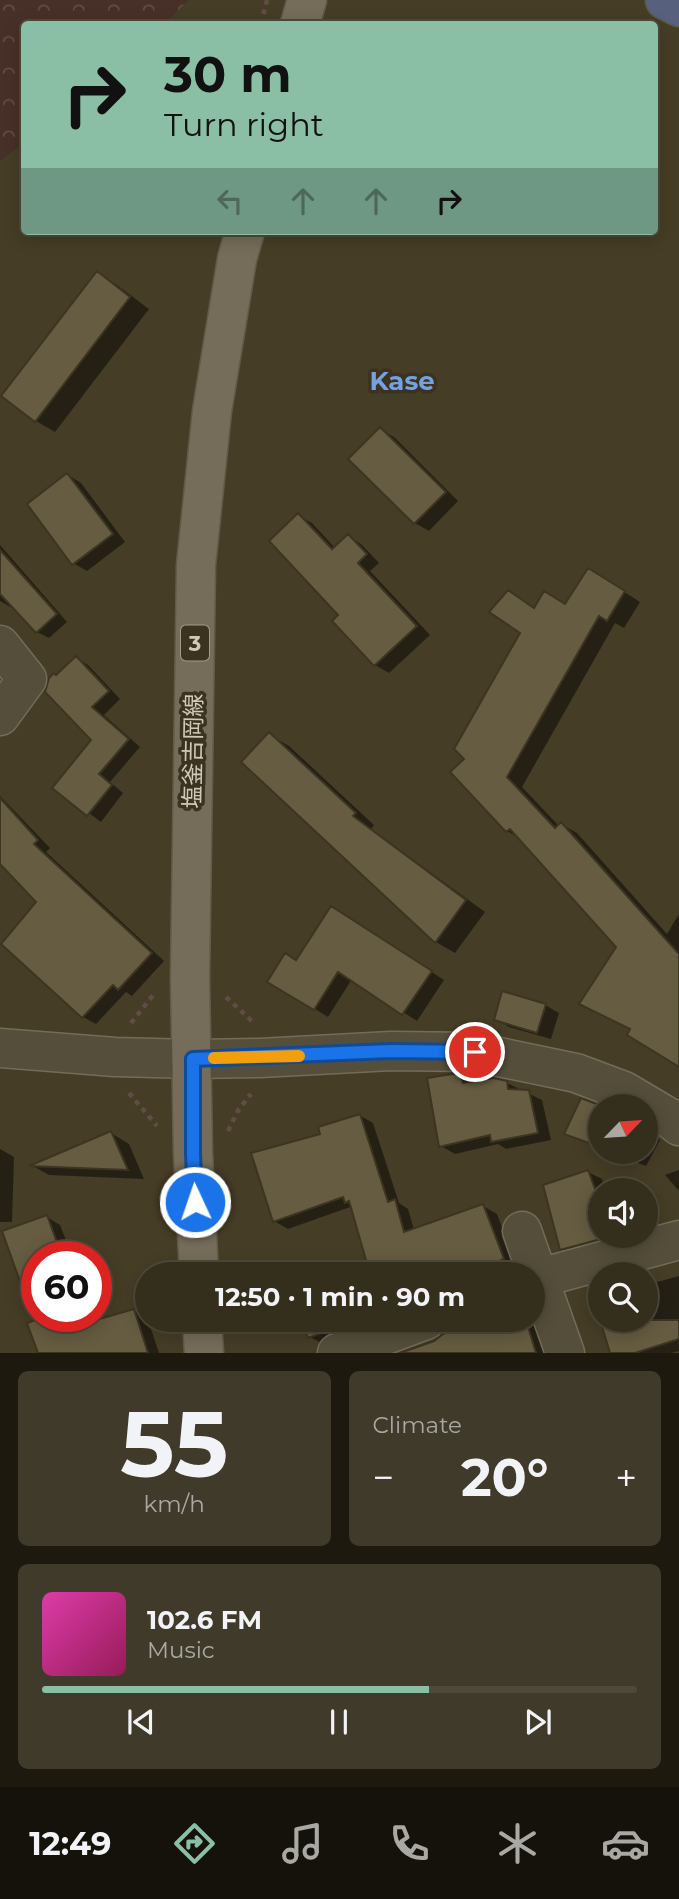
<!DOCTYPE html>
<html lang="en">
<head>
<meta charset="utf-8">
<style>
  :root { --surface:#342e1c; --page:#3f3a29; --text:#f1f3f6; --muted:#a9a8a3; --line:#4e4a3b; --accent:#8abfa5 }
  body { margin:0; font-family:Montserrat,"Noto Sans JP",sans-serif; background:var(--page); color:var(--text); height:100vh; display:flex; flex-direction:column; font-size:26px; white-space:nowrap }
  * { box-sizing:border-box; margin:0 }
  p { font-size:23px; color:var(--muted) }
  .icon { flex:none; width:38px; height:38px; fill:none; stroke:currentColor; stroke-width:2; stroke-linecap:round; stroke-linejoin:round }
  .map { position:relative; height:1353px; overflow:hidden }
  .details { display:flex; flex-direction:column; gap:18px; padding:18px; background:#1d190f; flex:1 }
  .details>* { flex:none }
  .banner { position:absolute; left:21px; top:21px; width:637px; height:214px; border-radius:7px; box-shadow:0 4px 18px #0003,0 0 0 2px var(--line); background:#8abfa5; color:#111; overflow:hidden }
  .needle { width:46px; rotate:65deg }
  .controls { position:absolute; left:588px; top:1094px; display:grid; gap:14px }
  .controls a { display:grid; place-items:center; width:70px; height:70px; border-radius:50%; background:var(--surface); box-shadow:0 4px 18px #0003,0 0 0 2px var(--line); font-size:35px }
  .speed { position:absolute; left:21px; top:1241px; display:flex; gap:14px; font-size:35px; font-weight:700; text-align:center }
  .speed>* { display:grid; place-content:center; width:91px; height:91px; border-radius:50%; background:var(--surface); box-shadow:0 4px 18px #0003,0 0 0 2px var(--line); line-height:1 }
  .speed .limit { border:10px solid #d22; background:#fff; color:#111 }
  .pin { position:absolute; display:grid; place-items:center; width:60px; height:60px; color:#fff; margin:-30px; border:4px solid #fff; border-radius:50%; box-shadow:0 2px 7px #0007 }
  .me { position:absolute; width:77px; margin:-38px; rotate:357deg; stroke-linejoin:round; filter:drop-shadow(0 0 5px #0008) }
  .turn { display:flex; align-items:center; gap:24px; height:147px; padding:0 28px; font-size:32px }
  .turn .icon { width:91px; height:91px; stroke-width:2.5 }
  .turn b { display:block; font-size:49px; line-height:60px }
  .lanes { display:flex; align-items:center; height:66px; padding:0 28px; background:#0003; justify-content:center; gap:35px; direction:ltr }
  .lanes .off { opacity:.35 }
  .big { font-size:52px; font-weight:700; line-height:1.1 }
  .details .widget { flex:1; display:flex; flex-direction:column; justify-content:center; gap:10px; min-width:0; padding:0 24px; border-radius:10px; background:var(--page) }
  .details .dial { align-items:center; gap:0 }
  .dial b { font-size:91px; line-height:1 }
  .song { display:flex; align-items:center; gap:21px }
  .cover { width:84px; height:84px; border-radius:10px; background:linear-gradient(135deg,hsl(320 70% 55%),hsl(330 70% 35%)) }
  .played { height:7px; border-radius:4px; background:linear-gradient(90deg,var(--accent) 65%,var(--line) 65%) }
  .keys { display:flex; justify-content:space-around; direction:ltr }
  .heat { display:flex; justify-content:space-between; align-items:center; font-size:38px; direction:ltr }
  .details .tiles { flex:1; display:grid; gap:18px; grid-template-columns:1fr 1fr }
  .widget:last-child { grid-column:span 2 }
  .trip { position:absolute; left:135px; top:1262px; width:410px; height:70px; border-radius:35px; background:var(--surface); box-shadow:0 4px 18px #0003,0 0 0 2px var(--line); font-weight:700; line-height:70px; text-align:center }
  .tab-bar { display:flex; height:112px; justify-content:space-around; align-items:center; background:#15120b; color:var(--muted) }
  .tab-bar .icon { width:49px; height:49px }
  .tab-bar .on { color:var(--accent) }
  .tab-bar b { font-size:32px; color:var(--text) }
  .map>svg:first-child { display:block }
  .forest { fill:url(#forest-crowns) }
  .shadow { fill:#0007 }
  .building { fill:#655c41; stroke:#3d3521; stroke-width:2 }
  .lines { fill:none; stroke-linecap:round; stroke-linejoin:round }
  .minor-casing { stroke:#726c59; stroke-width:41 }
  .major-casing { stroke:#615a47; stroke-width:41 }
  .highway-casing { stroke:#605945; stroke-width:41 }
  .path { stroke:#624d46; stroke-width:4.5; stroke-dasharray:5 5; stroke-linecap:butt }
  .minor { stroke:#554e3b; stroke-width:38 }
  .major { stroke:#756d59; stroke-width:38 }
  .highway { stroke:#57607c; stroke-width:38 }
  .route-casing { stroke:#114b97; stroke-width:18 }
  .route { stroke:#1a73e8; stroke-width:12 }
  .slow { stroke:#f59e0b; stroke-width:12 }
  .labels { text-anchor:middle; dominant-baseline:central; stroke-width:7; stroke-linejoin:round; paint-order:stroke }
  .shield { fill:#3b331f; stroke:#a29c8a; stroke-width:2 }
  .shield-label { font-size:21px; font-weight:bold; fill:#cec9b8 }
  .street-label { font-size:23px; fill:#cec9b8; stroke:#3b331f }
  .quarter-label { font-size:26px; font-weight:bold; fill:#73a1e2; stroke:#3b331f }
</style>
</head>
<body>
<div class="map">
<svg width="679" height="1353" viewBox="0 0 679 1353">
  <defs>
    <pattern id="forest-crowns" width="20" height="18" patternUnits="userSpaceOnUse" patternTransform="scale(1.75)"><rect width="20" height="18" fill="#473028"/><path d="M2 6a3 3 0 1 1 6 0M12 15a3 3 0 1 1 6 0" fill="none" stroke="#604d45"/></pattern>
  </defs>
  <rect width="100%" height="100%" fill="#463d26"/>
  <!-- forest -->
  <path class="forest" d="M0,0H189L164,24H24V143L0,161Z"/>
  <!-- shadow -->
  <path class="shadow" d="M98,274L117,285L149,309L55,432L36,421Z
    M380,429L394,437L458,501L429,531L415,523L351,459Z
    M68,475L81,483L125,542L87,571L73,563Z
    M298,515L312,523L335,548L348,536L361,544L379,563L370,571L430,635L389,673L375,665L341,615Z
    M0,545L67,622L49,638L37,632L14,606L12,608L0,601Z
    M604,579L640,602L624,628L615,623L522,787L559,826L561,824L577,833L667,934L679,914V1065L632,1030L581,1004L618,947L521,839L507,831L467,759L522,633L508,592L536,609L566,606Z
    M76,658L88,665L120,699L104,715L140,747L110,782L123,793L101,822L55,788L94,740L57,677Z
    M270,735L289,746L374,825L371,829L485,912L455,953L436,942Z
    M0,796L50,848L46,852L164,961L132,996L126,992L96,1024L83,1017L38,902L0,861Z
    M345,916L444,980L417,1021L352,979L328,1017L270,981L297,962Z
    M545,1005L559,1013L551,1039L509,1027L496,1019Z
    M460,1076L473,1083H507L542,1100L551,1140L506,1149L498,1144L455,1154L441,1146Z
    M600,1107V1149L566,1133Z
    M359,1115L373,1123L399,1203L408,1209L414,1230L483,1206L497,1214L517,1267L511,1269L514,1274H372L353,1206L288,1229L274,1221L323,1135Z
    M646,1131L660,1140L646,1166L608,1152H646Z
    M111,1133L129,1144L144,1179L49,1175L33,1166Z
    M0,1149L14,1157L12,1222H0Z
    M679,1170V1191L665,1175Z
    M588,1172L602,1179L606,1190H600V1236H622L575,1256L562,1249Z
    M47,1217L60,1225L72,1256H37V1316H93L95,1322L134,1311L148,1320L159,1353H40L36,1322L4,1232Z
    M679,1276V1351L671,1353H611L601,1320H646V1285Z
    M600,1297V1316L595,1298Z
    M532,1306L546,1353H428L425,1345L444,1335L487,1320H532Z
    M304,1320H358L362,1330L324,1344L310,1337Z"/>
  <!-- building -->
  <path class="building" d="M97,271L130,297L35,422L1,396Z
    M380,427L446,492L414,524L348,459Z
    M67,473L113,534L72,565L27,504Z
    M298,513L332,549L348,534L367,554L358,563L417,626L374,666L332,621L338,615L269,541Z
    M0,550L57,614L36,633L0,594Z
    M588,568L625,591L607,621L599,616L507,777L555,828L561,822L679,954V1067L627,1035L630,1029L579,1004L616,947L510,829L506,832L450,772L464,759L454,749L520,633L489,612L508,590L534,608L544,591L565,604Z
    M76,656L109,691L92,707L129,739L99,774L112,785L87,816L52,788L91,740L45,692L49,678L54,673L56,675Z
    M269,732L356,813L353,816L466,900L435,943L241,762Z
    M0,798L38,840L34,844L152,953L118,990L113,985L82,1018L1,944L36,902L0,864Z
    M331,906L432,971L402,1015L338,972L314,1010L267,982L285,953L296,960Z
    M502,991L546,1004L537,1033L494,1020Z
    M452,1074H460L463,1083L494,1078L507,1081L508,1089L529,1090L538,1133L491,1142L490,1135L439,1147L427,1078Z
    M581,1098L602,1106L600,1147L564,1134Z
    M360,1114L388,1202L395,1199L404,1232L483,1204L504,1259L499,1261L506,1274H370L349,1201L345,1203L343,1197L273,1222L251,1153L320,1134L318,1127Z
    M111,1131L128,1170L29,1166Z
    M588,1170L600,1202V1236H612L560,1250L543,1185Z
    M47,1215L62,1256H37V1318H33L2,1231Z
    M134,1309L148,1353H38L27,1323L46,1316H71L75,1326Z
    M302,1320H348L349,1323L308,1338Z
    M484,1320H526L536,1353H400L434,1341L443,1334Z
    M600,1320H644L646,1325V1320H679V1339L635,1353H610Z"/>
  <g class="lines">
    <!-- minor casing -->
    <g class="minor-casing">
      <path id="minor" d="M0,645L27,679L0,716
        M0,1048L115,1057L193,1059L260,1058L391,1051L475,1052L576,1073L624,1091L668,1117L679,1126
        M522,1231L565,1353
        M532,1280L679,1240
        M337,1353L426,1320"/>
    </g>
    <!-- major casing -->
    <g class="major-casing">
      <path id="major" d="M300,24L307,0
        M199,1274L193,1153L190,978L196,565L212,411L237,259L245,231
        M202,1320L204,1353"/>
    </g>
    <!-- highway casing -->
    <g class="highway-casing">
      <path id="highway" d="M665,0L679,7"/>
    </g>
    <!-- path -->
    <path class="path" d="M261,24L267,0
      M226,997L253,1022
      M131,1023L154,994
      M129,1093L157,1126
      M228,1131L239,1109L251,1094"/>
    <!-- minor -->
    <use href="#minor" class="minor"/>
    <!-- major -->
    <use href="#major" class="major"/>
    <!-- highway -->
    <use href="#highway" class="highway"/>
  </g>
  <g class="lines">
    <!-- route casing -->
    <g class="route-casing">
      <path id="route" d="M195,1202L193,1153V1059L391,1051L475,1052"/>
    </g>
    <!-- route -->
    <use href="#route" class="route"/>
    <!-- slow -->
    <path class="slow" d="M214,1058L299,1056"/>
  </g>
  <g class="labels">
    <!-- shield labels -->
    <rect class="shield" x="181" y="625.5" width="28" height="35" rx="5"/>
    <g class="shield-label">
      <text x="195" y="643">3</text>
    </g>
    <!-- street labels -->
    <g class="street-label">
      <text transform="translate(193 751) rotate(-89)">塩釜吉岡線</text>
    </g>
    <!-- quarter labels -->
    <g class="quarter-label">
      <text x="402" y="381">Kase</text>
    </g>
  </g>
</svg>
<div class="controls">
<a><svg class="needle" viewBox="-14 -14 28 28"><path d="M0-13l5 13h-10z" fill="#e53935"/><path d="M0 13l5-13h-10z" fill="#a9a8a3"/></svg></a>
<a><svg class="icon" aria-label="sound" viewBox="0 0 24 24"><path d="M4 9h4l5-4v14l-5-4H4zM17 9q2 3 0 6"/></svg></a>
<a><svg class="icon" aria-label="search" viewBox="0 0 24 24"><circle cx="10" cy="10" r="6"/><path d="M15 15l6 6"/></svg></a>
</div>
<div class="speed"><div class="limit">60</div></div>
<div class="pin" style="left:475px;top:1052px;background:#d93025"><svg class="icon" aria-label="arrive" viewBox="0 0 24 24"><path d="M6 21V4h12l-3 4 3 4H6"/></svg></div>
<svg class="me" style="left:195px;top:1202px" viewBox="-20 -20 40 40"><circle r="17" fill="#1a73e8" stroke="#fff" stroke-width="3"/><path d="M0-11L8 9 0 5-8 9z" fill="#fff"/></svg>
<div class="trip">12:50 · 1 min · 90 m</div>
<div class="banner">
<div class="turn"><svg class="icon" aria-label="right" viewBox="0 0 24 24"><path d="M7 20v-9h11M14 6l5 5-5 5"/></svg><div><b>30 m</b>Turn right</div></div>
<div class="lanes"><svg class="icon off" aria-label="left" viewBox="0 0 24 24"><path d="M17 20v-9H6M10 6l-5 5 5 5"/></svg><svg class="icon off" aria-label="ahead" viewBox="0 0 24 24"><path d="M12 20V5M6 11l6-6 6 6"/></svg><svg class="icon off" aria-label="ahead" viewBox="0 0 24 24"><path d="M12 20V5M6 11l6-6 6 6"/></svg><svg class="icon" aria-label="right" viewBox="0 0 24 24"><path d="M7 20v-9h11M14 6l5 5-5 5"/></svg></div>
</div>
</div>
<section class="details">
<div class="tiles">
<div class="widget dial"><b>55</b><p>km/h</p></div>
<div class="widget"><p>Climate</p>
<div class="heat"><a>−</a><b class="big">20°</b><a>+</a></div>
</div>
<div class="widget">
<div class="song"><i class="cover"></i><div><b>102.6 FM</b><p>Music</p></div></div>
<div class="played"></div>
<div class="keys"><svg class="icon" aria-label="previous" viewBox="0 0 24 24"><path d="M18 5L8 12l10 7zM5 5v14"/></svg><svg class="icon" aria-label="pause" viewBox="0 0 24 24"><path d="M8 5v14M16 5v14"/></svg><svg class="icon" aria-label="next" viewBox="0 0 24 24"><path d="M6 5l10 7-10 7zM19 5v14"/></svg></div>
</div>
</div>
</section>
<nav class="tab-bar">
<b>12:49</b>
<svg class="icon on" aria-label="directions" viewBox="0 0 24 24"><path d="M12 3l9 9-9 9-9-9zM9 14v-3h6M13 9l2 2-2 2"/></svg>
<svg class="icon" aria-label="music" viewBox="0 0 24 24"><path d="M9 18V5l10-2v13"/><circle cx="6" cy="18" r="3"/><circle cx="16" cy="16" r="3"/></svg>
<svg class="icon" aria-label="phone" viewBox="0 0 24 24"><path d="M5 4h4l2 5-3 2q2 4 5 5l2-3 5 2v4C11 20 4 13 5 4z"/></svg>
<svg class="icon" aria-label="climate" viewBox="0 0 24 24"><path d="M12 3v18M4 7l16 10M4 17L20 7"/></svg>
<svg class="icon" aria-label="car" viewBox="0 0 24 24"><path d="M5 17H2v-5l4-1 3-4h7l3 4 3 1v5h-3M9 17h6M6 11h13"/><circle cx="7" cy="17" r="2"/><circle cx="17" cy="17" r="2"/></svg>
</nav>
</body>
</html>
